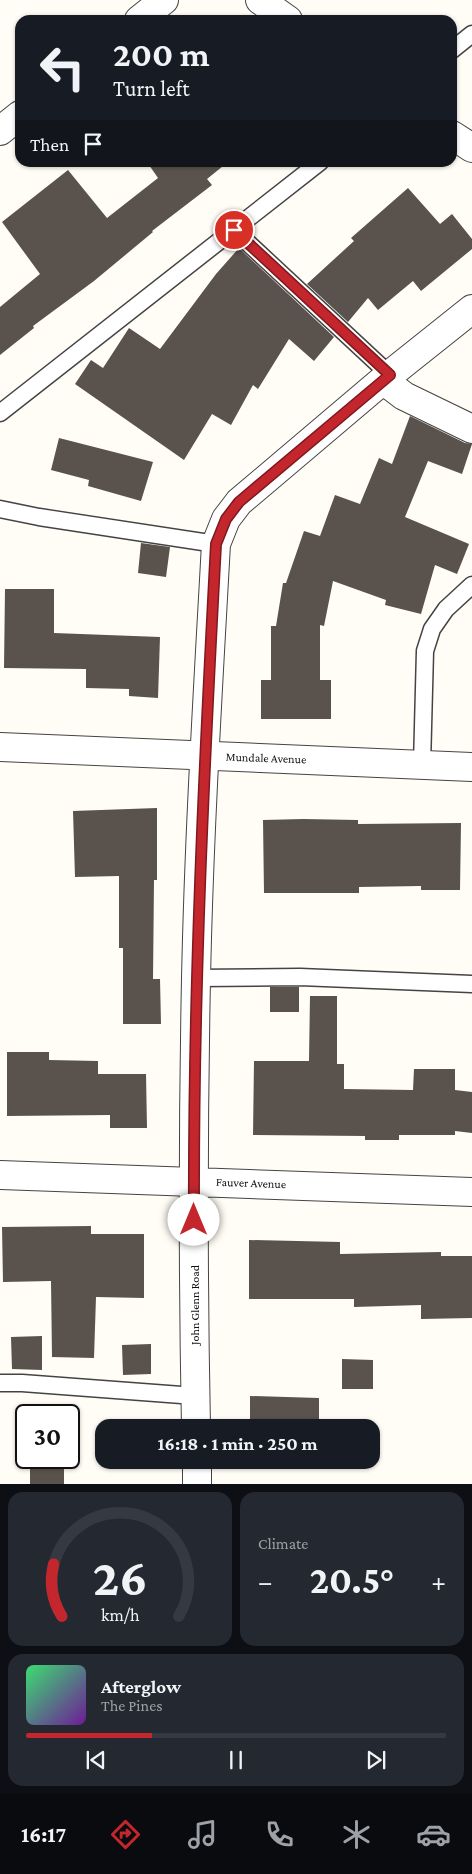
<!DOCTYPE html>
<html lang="en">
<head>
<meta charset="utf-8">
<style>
  :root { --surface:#171b24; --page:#242831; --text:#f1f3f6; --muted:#9ea1a6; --line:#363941; --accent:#c4262e }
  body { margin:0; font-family:"Crimson Pro",serif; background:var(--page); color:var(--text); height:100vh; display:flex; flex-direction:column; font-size:19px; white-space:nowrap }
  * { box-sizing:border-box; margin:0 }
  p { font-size:16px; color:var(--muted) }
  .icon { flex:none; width:28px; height:28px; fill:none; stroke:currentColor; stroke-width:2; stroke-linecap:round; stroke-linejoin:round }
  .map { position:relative; height:1484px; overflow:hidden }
  .drawer { display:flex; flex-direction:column; gap:8px; padding:8px; background:#0d0f14; flex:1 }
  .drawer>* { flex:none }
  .hud { position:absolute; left:15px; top:15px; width:442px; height:152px; border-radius:15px; box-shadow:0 1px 4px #0004; background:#171b24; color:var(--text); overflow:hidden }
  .speed { position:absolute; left:15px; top:1404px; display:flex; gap:10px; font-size:25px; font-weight:700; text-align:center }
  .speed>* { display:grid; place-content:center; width:65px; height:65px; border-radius:50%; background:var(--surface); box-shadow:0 1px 4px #0004; line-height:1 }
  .speed .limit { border:2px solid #111; border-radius:8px; background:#fff; color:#111 }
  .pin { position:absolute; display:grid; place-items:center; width:42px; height:42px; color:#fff; margin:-21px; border:2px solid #fff; border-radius:50%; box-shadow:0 1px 5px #0007 }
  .me { position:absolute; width:55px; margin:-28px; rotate:0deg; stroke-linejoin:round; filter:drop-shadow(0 0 4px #0008) }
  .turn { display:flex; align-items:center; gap:18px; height:105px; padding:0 15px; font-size:22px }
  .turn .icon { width:65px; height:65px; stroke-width:2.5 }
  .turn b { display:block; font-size:35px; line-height:42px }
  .then { display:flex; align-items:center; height:48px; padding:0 15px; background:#0003; gap:10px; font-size:19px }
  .big { font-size:38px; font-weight:700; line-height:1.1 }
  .drawer .widget { flex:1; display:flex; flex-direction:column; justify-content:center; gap:8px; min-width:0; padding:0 18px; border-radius:15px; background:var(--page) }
  .drawer .dial { align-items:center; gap:0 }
  .dial svg { height:130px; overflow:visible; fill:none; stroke:var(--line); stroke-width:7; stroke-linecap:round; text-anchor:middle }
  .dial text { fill:var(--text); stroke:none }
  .song { display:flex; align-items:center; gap:15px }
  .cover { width:60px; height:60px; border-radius:8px; background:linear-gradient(135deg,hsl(140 70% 55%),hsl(280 70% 35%)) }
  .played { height:5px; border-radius:2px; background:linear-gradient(90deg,var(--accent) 30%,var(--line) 30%) }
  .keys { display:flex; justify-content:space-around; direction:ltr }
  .heat { display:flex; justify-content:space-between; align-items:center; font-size:28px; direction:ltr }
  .drawer .tiles { flex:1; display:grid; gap:8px; grid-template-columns:1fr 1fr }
  .widget:last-child { grid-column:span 2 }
  .trip { position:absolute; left:95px; top:1419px; width:285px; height:50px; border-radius:15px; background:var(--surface); box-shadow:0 1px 4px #0004; font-weight:700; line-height:50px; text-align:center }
  .menu { display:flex; height:80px; justify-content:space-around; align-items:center; background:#090b0e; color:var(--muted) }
  .menu .icon { width:35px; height:35px }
  .menu .current { color:var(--accent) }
  .menu b { font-size:22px; color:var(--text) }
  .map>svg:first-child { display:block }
  .building { fill:#5a524d }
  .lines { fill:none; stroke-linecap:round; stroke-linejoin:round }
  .service-casing { stroke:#444; stroke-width:19 }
  .minor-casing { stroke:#444; stroke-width:30 }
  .tertiary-casing { stroke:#444; stroke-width:30 }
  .service { stroke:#fff; stroke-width:16 }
  .minor { stroke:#fff; stroke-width:28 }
  .tertiary { stroke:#fff; stroke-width:28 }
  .route-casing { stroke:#7f191e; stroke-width:12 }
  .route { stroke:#c4262e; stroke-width:9 }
  .labels { text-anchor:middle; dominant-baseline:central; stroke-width:5; stroke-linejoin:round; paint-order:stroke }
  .street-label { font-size:12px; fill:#111; stroke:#fff }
</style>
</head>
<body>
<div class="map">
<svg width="472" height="1484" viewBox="0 0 472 1484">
  <rect width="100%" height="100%" fill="#fffdf5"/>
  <!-- building -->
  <path class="building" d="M147,162H228L207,179L212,185L152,231L153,232L94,281L33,326L34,328L0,355V307L40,274L2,222L68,170L107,218L158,178Z
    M408,188L440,224L452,214L472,239V249L421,291L413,281L378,310L368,298L348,322L307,284L354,241L351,238Z
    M239,248L334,337L314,361L289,339L258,389L253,385L231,425L212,414L184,460L75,384L91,360L103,368L129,328L160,349L216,274Z
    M410,416L465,443L472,444L462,474L428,461L405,517L469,544L457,574L435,565L421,614L385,605L386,600L333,581L324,626L320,625V680H331V719H261V680H271V626H276L283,583H286L304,531L320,536L335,495L360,504L379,458L392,464Z
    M59,438L153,462L141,501L88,486L89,480L51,470Z
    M141,543L170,547L166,577L138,573Z
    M5,589H54V633L160,637L158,698L129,696V689L86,688V669L4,668Z
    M157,808V880H154L153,979H160L161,1024H123V948H119V876L75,877L73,811Z
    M303,819L358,820V824L461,823L460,890H421V886L359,887V893H264L263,820Z
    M270,987H299V1012H270Z
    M310,996H337V1064H344V1089L413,1090L414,1069H455V1090L472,1092V1133L455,1131V1135H399V1140H365V1136L253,1135L254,1061H309Z
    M7,1052H49V1060L98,1061V1074H146L147,1128H110V1115L7,1116Z
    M91,1226V1234H144V1298L96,1297L94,1358L52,1357L51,1281L3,1282L2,1227Z
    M249,1240L340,1242V1254L441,1252V1256H472V1318L421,1319V1305L354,1307V1299H249Z
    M42,1336V1370L12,1369L11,1337Z
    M151,1344V1374L123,1375L122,1345Z
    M342,1359L373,1360V1389H342Z
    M250,1396L319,1398V1427L250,1428Z
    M30,1458H64V1484H30Z"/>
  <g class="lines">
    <!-- service casing -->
    <g class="service-casing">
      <path id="service" d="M452,50L472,34
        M234,230L390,375
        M0,413L320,162
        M0,509L39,517L216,544
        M422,765L425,651L432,629L446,609L472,585
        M196,978L300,977L472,984
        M0,1383H22L195,1396"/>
    </g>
    <!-- minor casing -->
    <g class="minor-casing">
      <path id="minor" d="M260,0L288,20
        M452,135L472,148
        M383,380L404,396L472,429
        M0,747L472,767
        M0,1175L472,1192
        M196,1428C193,1278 193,1128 196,979C199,834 208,689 216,544L226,519L239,502L383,380L472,309
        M197,1460V1484"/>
    </g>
    <!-- tertiary casing -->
    <g class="tertiary-casing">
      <path id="tertiary" d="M139,20L164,0
        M0,131L20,115"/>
    </g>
    <!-- service -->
    <use href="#service" class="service"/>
    <!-- minor -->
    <use href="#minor" class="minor"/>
    <!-- tertiary -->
    <use href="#tertiary" class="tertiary"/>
  </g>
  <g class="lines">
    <!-- route casing -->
    <g class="route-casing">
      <path id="route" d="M194,1220C193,994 204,769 216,544L226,519L239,502L390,375L234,230"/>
    </g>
    <!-- route -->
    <use href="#route" class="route"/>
  </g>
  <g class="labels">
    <!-- street labels -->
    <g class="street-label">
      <text transform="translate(266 758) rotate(2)">Mundale Avenue</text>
      <text transform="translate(251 1183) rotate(2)">Fauver Avenue</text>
      <text transform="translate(195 1305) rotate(-90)">John Glenn Road</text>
    </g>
  </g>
</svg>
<div class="speed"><div class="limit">30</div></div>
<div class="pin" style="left:234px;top:230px;background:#d93025"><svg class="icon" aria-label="arrive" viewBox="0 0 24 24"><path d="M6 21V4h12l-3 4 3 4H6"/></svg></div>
<svg class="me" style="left:194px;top:1220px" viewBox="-20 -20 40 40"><circle r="19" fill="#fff"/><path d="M0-13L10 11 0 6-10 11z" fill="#c4262e"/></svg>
<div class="trip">16:18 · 1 min · 250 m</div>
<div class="hud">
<div class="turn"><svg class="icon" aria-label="left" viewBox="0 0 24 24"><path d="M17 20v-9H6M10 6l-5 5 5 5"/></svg><div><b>200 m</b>Turn left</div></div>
<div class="then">Then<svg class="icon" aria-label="arrive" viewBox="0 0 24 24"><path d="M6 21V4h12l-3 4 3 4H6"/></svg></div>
</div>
</div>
<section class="drawer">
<div class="tiles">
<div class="widget dial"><svg viewBox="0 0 100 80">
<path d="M14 69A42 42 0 1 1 86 69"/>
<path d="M14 69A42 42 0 0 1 9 37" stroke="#c4262e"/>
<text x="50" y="56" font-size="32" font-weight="700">26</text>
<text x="50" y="72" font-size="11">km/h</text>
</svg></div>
<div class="widget"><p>Climate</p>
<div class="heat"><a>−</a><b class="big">20.5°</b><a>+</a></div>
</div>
<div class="widget">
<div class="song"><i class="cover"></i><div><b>Afterglow</b><p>The Pines</p></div></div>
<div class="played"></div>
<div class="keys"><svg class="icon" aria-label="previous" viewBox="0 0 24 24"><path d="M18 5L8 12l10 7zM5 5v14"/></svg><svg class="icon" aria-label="pause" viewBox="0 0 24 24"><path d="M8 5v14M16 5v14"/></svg><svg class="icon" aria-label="next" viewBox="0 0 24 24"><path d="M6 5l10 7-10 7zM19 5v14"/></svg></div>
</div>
</div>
</section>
<nav class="menu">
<b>16:17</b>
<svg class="icon current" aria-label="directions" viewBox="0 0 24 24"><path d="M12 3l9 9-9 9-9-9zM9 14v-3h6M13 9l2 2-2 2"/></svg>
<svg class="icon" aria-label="music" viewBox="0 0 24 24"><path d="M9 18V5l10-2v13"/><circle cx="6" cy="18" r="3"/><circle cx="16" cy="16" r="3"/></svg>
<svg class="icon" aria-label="phone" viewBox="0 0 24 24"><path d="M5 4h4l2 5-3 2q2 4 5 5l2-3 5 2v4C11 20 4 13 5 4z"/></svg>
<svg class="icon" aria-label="climate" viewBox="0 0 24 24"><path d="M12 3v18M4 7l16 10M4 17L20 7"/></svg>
<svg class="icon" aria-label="car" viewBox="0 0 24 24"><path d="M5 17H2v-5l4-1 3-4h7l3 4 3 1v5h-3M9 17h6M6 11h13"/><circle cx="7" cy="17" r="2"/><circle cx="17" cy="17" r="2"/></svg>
</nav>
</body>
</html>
